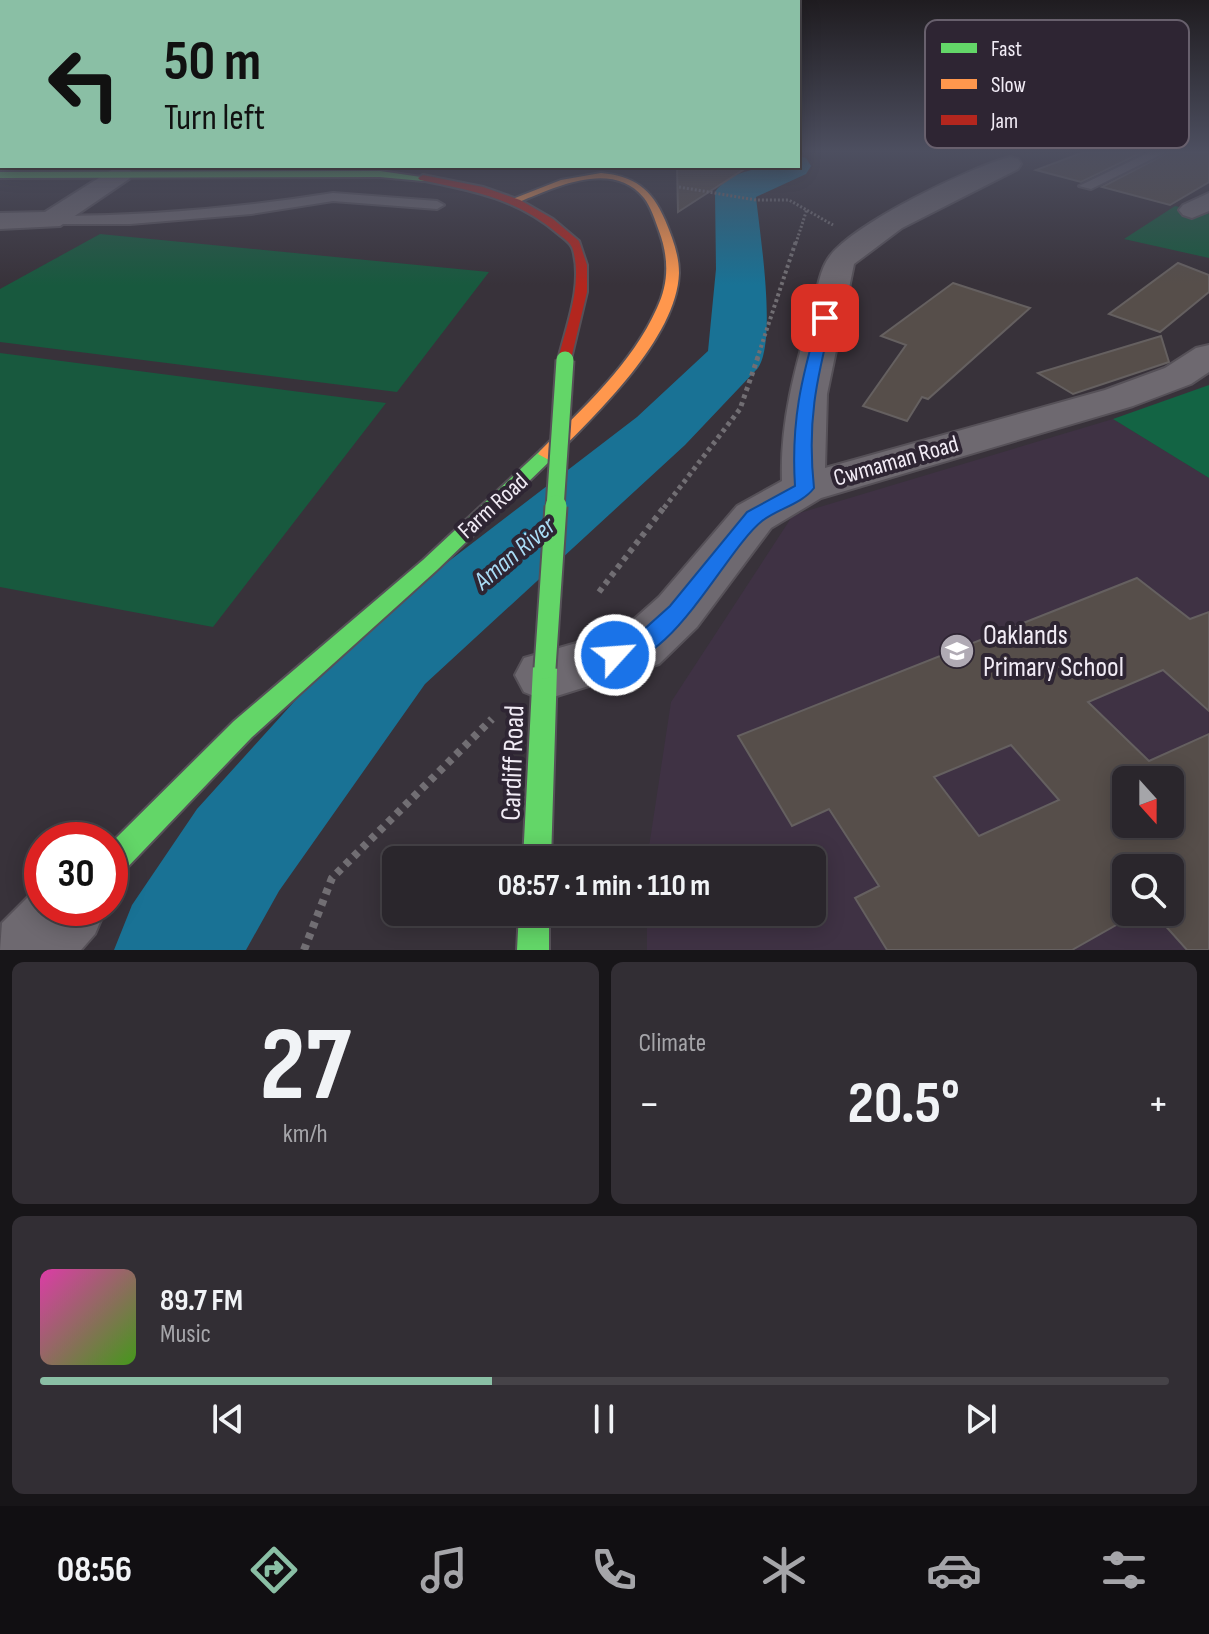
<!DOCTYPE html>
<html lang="en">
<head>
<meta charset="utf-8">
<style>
  :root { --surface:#2a262c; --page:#322e34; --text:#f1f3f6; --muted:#a5a5a9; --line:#464348; --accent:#8abfa5 }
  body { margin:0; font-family:"Sofia Sans Condensed",sans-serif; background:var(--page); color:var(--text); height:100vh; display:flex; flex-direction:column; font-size:30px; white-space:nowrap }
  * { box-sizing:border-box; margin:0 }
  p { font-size:26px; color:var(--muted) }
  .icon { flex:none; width:44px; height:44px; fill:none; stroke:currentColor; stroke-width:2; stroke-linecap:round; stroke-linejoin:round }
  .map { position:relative; height:950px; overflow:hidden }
  .side { display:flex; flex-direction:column; gap:12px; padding:12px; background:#171518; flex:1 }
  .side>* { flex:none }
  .guide { position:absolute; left:0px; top:0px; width:800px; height:168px; box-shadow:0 4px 20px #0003,0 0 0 2px var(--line); background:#8abfa5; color:#111; overflow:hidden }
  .needle { width:52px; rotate:159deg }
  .buttons { position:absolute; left:1112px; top:766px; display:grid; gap:16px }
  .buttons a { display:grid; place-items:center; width:72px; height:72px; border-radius:12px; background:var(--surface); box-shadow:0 4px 20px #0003,0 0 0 2px var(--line); font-size:40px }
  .speed { position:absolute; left:24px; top:822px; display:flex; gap:16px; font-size:40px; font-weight:700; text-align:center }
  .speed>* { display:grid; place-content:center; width:104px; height:104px; border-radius:50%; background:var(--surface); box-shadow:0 4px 20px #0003,0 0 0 2px var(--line); line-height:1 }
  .speed .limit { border:12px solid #d22; background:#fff; color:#111 }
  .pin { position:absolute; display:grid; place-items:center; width:68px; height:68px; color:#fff; margin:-34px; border-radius:16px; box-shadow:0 4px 12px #0006 }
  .me { position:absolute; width:88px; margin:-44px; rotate:64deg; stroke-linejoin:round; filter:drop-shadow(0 0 6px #0008) }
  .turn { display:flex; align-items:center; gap:28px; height:168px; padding:0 32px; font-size:36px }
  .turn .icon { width:104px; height:104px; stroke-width:2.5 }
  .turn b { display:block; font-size:56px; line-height:68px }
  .big { font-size:60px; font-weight:700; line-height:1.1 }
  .side .card { flex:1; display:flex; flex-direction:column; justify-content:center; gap:12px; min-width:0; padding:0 28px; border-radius:12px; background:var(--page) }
  .side .dial { align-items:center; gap:0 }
  .dial b { font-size:104px; line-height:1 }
  .song { display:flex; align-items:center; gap:24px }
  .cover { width:96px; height:96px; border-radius:12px; background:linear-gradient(135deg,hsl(320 70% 55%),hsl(100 70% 35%)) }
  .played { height:8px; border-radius:4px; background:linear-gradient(90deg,var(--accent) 40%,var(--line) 40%) }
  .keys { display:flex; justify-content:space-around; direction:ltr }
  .heat { display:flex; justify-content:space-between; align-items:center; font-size:44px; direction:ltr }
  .side .tiles { flex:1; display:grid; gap:12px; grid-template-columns:1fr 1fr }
  .card:last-child { grid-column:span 2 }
  .trip { position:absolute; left:382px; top:846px; width:444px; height:80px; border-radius:12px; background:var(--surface); box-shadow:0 4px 20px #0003,0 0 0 2px var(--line); font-weight:700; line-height:80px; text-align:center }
  .dock { display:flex; height:128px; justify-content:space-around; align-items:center; background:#110f12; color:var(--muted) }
  .dock .icon { width:56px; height:56px }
  .dock .active { color:var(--accent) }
  .dock b { font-size:36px; color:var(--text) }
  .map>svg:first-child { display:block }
  .built { fill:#3f3244; fill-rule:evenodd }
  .green { fill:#18593e }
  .forest { fill:#136444 }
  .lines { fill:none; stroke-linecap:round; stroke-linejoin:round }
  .river { fill:#197295; fill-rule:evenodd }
  .building { fill:#564e4a; stroke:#656060; stroke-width:2; fill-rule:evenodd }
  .lane-casing { stroke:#565158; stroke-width:4 }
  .street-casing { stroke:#565158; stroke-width:4 }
  .fast-casing { stroke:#565158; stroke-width:4 }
  .slow-casing { stroke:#565158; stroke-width:4 }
  .jam-casing { stroke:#565158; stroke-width:4 }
  .path-far4 { stroke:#716e73; stroke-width:3; stroke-dasharray:2 2; stroke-linecap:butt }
  .path-far3 { stroke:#716e73; stroke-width:4; stroke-dasharray:3 3; stroke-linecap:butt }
  .path-far2 { stroke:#716e73; stroke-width:5; stroke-dasharray:4 4; stroke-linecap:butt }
  .path-far1 { stroke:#716e73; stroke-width:6; stroke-dasharray:5 5; stroke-linecap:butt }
  .path { stroke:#716e73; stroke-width:8; stroke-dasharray:6 6; stroke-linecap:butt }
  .lane { fill:#6e6970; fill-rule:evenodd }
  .street { fill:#6e6970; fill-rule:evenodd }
  .fast { fill:#63d668; fill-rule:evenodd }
  .slow { fill:#ff974d; fill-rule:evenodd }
  .jam { fill:#b3261e; fill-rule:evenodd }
  .fast-bridge-far1-casing { stroke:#565158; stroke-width:21; stroke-linecap:butt }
  .fast-bridge-casing { stroke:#565158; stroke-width:25; stroke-linecap:butt }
  .fast-bridge-far1 { stroke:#63d668; stroke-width:17 }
  .fast-bridge { stroke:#63d668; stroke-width:21 }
  .route { fill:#1a73e8; stroke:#114b97; stroke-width:2 }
  .labels { text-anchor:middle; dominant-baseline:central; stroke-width:8; stroke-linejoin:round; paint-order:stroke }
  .street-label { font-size:24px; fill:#f1ebf5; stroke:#2e2533 }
  .water-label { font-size:26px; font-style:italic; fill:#a9dbf5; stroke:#2e2533 }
  .near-poi-label { font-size:28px; fill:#f1ebf5; stroke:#2e2533; text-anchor:start }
  .near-street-label { font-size:28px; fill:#f1ebf5; stroke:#2e2533 }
  .key { fill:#2e2533; stroke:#68606d; stroke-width:2 }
  .key-label { font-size:22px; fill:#f1ebf5 }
</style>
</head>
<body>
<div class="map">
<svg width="1209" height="950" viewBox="0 0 1209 950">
  <rect width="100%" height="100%" fill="#38323a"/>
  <!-- built -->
  <path class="built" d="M1113,419L1209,478V950H647V912H812V860H647L671,702L793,515ZM1126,780H1170V824H1126ZM1126,868H1170V912H1126Z"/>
  <!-- green -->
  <path class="green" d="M1175,206L1209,214V258L1124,239Z
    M100,234L489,272L397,392L0,342V289Z
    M0,353L386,403L213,627L0,587Z"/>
  <!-- forest -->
  <path class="forest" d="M1209,385V478L1113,419Z"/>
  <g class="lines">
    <!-- river -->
    <path class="river" d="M798,156L806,158L811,166L806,174L756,197C760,235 777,340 758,368L685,445L425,684L279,891L246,950H114L132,905L197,809L359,630L637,417L708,351L716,269L715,192C732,167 771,166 798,166Z"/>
  </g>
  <!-- building -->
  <path class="building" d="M1084,152H1143L1081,182L1036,170Z
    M1169,152H1209V182L1170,205L1102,187Z
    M677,166H749L678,212Z
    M1178,263L1209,275V292L1160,332L1109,314Z
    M953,283L1030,308L928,399L922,397L907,421L863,406L906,345L881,336Z
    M1161,336L1169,362L1073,394L1038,373Z
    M1137,578L1190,619L1209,612V711L1163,670L1088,702L1149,761L1209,734V950H1187L1153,912H1170V868H1126V912H1139L1072,950H887L855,898L879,886L829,809L792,826L738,736ZM1011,745L1059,800L979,836L934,777ZM1126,780H1170V824H1126Z"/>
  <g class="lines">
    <!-- lane casing -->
    <g class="lane-casing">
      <path id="lane" d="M1150,152H1166L1091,189L1079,186Z
        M333,193L437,201L444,205L437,209L333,201L251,214L130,224H51L44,220L51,216C146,216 239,208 333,193Z"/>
    </g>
    <!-- street casing -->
    <g class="street-casing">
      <path id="street" d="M1010,157L1018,159L1021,164L1018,169L902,228L854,264L827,394L825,468L1105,390L1165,368L1196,348L1209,345V372L1191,384L1133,406L821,498L771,528L697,627L659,664L544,700L524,692L515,675L524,658L622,630L659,597L737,506L782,481C780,418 797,362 814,302C818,287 820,269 830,256C855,223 968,168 1010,157Z
        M121,167L129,169L133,174L129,179L60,226L0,229V213L45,212L113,169Z
        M1209,193V211L1192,218L1183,215L1179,210L1183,205Z
        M42,883V908H106L95,934L81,950H0L2,923Z"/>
    </g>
    <!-- fast casing -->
    <g class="fast-casing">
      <path id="fast" d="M380,171L428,178L423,181L380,177L0,178V172Z
        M547,449L556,454L553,458L437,570L252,737L120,875L110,880V844L234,721L423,560L541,450Z
        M545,658L553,661L557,668L551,860H523L533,668L537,661Z
        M519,912H549V950H517Z"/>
    </g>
    <!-- slow casing -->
    <g class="slow-casing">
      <path id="slow" d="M601,173C634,176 652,189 665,220C672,237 679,254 679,273C677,338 596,414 553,458L547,459L538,454L541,450C583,408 632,364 657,308C669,283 669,258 659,231C655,220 651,207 644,198C613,159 555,187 519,202L510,200L561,180Z"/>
    </g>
    <!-- jam casing -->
    <g class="jam-casing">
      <path id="jam" d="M423,175L483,187L520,200L553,219L579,241L587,265V292L570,363H560L558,360C566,326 583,286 573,250C571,242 563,238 557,233C516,198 470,190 420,180L418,178Z"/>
    </g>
    <!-- path-far4 -->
    <path class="path-far4" d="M679,187L756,200H789L833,225
      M796,243L807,209"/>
    <!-- path-far3 -->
    <path class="path-far3" d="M757,359L796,241"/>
    <!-- path-far2 -->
    <path class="path-far2" d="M664,508L740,409L758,357"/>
    <!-- path-far1 -->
    <path class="path-far1" d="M599,592L665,506"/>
    <!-- path -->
    <path class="path" d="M304,950L332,878L492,719"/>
    <!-- lane -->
    <use href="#lane" class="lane"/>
    <!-- street -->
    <use href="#street" class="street"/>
    <!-- fast -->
    <use href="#fast" class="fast"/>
    <!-- slow -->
    <use href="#slow" class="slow"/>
    <!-- jam -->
    <use href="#jam" class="jam"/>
    <!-- fast-bridge-far1 casing -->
    <g class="fast-bridge-far1-casing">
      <path id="fast-bridge-far1" d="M555,508L565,360"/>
    </g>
    <!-- fast-bridge casing -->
    <g class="fast-bridge-casing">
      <path id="fast-bridge" d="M545,668L556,506"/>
    </g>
    <!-- fast-bridge-far1 -->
    <use href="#fast-bridge-far1" class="fast-bridge-far1"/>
    <!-- fast-bridge -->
    <use href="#fast-bridge" class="fast-bridge"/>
  </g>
  <!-- sky -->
  <linearGradient id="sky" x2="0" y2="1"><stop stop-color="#1f1c20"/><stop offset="0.53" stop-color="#4d4f60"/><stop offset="1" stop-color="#4d4f60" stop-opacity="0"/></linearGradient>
  <rect width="1209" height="285" fill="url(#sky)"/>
  <!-- route -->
  <path class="route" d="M825,314L832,318C816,381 807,423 814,488C802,504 777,509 762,521C725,550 664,681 607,661L604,655L607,648L632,640L670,606L747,512L795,486C791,422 801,379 819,318Z"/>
  <!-- icons -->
  <defs>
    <g id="school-disc" transform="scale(1.8)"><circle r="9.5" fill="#b0aab4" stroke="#2e2533"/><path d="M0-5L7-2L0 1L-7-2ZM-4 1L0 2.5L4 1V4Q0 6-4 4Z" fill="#fff"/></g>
  </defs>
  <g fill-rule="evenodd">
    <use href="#school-disc" x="957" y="651"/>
  </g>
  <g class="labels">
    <!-- street labels -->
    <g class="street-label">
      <text transform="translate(896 461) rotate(-16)">Cwmaman Road</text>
      <text transform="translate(493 506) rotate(-42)">Farm Road</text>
    </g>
    <!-- water labels -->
    <g class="water-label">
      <text transform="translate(515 554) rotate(-40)">Aman River</text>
    </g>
    <!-- near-poi labels -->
    <g class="near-poi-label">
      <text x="983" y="635">Oaklands<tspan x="983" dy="32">Primary School</tspan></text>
    </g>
    <!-- near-street labels -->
    <g class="near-street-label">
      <text transform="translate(513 763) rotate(-88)">Cardiff Road</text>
    </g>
  </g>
  <!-- legend -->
  <rect x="925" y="20" width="264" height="128" rx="12" class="key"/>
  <rect x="941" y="43" width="36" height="10" fill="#63d668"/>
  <rect x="941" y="79" width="36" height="10" fill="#ff974d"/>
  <rect x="941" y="115" width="36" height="10" fill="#b3261e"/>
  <g class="key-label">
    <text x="991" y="56">Fast</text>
    <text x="991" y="92">Slow</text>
    <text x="991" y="128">Jam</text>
  </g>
</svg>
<div class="buttons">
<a><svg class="needle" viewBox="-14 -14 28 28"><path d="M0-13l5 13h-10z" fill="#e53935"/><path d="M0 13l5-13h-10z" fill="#a5a5a9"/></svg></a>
<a><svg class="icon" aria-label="search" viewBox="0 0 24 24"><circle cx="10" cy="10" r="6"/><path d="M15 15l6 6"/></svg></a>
</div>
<div class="speed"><div class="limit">30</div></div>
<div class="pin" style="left:825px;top:318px;background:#d93025"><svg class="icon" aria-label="arrive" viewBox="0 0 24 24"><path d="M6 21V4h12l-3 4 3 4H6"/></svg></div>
<svg class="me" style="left:615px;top:655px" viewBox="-20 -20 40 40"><circle r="17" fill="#1a73e8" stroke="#fff" stroke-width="3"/><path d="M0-11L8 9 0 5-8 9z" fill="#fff"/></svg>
<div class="trip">08:57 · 1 min · 110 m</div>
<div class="guide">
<div class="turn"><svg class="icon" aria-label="left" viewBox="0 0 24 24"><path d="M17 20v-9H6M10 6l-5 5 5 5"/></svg><div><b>50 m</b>Turn left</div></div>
</div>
</div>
<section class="side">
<div class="tiles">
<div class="card dial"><b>27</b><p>km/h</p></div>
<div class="card"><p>Climate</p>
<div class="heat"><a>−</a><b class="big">20.5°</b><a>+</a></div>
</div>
<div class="card">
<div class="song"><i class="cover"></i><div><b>89.7 FM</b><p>Music</p></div></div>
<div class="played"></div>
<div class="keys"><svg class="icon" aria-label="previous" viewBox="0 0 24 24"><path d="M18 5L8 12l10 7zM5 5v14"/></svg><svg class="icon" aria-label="pause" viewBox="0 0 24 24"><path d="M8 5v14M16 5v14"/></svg><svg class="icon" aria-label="next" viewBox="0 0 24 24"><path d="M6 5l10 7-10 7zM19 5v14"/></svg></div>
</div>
</div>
</section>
<nav class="dock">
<b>08:56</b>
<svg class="icon active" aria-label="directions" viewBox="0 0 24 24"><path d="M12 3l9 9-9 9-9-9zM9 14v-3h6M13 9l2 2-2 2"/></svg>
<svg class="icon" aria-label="music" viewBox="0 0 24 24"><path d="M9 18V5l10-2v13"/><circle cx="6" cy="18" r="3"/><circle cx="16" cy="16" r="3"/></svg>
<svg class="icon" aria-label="phone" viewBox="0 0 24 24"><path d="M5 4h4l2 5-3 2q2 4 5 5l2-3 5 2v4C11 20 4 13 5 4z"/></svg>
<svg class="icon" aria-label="climate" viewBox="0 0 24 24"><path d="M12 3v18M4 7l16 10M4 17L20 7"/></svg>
<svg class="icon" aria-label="car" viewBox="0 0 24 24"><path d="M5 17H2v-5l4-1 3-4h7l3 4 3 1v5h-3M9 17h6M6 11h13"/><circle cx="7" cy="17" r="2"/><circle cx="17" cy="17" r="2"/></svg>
<svg class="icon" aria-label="filters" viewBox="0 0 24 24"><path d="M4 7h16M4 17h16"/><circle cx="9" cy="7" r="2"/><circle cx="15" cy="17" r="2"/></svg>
</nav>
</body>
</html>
